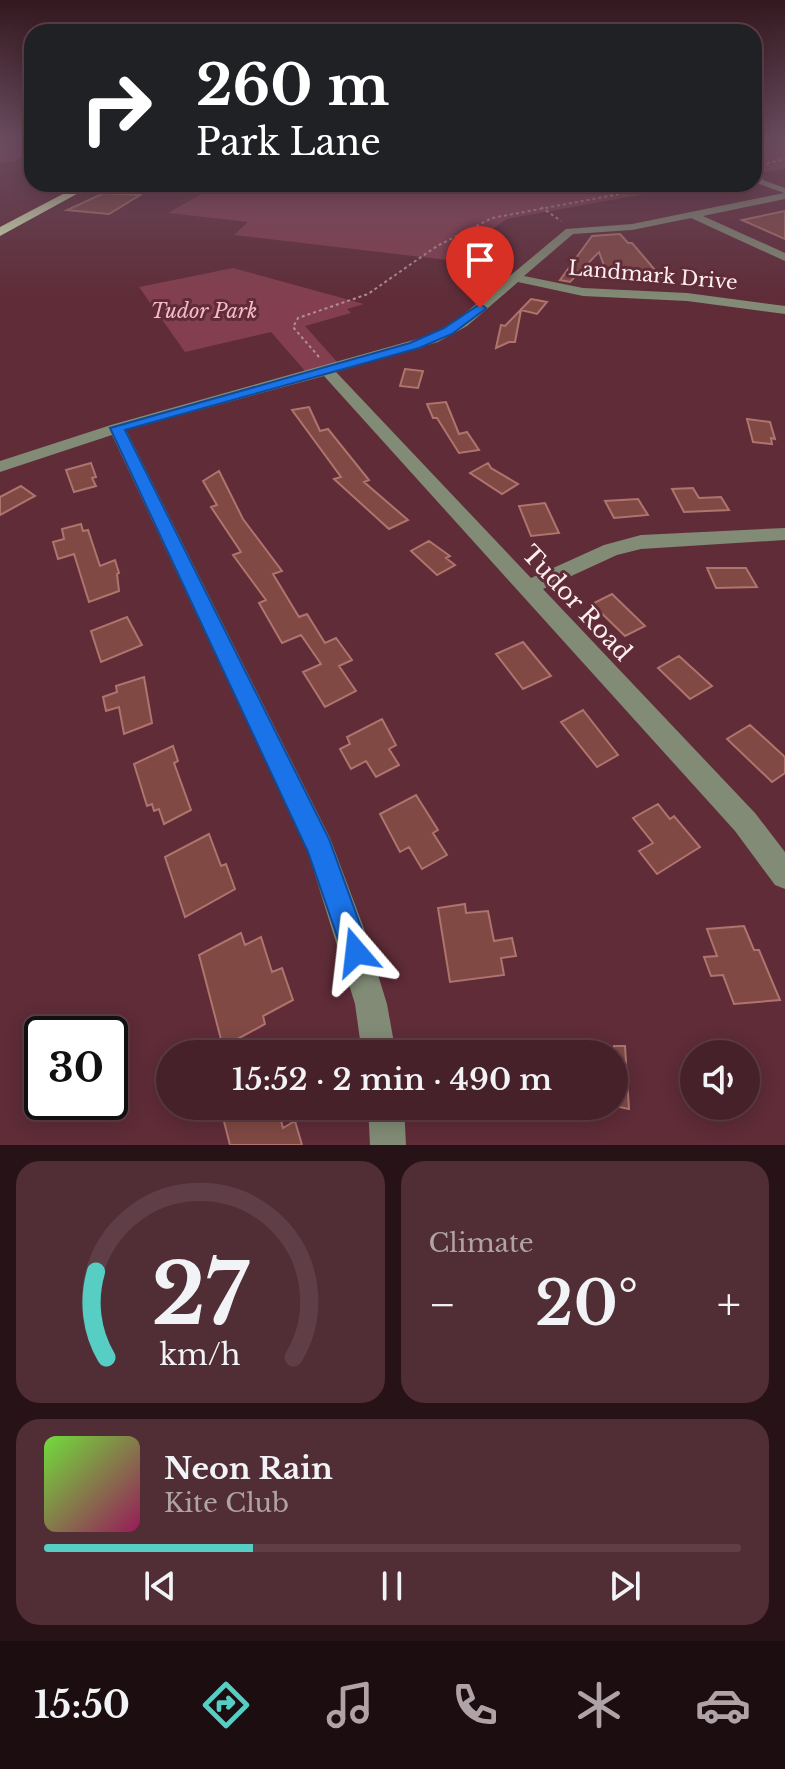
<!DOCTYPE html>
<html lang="en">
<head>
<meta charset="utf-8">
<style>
  :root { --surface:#47212a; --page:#512e36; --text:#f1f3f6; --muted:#b0a3a8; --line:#5f3e47; --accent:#56cec3 }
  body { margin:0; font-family:"Libre Baskerville",serif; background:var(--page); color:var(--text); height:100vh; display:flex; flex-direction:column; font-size:30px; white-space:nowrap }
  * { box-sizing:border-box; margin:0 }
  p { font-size:26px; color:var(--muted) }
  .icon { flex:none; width:44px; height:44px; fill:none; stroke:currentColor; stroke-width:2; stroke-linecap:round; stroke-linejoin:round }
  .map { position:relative; height:1145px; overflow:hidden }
  .panel { display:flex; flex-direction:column; gap:16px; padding:16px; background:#271217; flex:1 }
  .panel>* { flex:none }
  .hud { position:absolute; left:24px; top:24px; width:738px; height:168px; border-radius:24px; box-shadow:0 4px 20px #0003,0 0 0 2px var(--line); background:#202124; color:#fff; overflow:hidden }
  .buttons { position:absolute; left:680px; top:1040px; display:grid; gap:16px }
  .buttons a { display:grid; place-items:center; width:80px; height:80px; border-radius:50%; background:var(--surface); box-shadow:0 4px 20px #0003,0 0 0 2px var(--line); font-size:40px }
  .speed { position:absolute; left:24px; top:1016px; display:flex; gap:16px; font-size:40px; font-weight:700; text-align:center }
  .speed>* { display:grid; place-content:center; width:104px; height:104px; border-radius:50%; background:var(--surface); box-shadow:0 4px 20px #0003,0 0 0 2px var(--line); line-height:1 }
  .speed .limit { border:4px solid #111; border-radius:12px; background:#fff; color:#111 }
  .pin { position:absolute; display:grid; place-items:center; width:68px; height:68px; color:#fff; margin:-82px -34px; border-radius:50% 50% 50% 0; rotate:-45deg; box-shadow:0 0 8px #0007 }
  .pin .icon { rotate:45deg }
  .me { position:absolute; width:88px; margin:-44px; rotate:343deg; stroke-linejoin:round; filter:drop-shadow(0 0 6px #0008) }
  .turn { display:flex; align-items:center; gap:28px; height:168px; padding:0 40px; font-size:36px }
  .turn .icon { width:104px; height:104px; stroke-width:2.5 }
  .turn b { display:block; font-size:56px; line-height:68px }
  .big { font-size:60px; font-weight:600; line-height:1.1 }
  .panel .tile { flex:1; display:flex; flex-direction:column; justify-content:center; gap:12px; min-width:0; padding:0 28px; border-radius:24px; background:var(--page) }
  .panel .dial { align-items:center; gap:0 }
  .dial svg { height:208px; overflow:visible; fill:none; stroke:var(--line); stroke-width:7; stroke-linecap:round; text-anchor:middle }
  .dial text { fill:var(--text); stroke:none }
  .song { display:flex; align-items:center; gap:24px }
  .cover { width:96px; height:96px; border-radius:12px; background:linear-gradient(135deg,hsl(100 70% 55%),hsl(330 70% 35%)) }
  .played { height:8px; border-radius:4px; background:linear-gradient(90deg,var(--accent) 30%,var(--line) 30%) }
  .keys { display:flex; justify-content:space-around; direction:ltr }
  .heat { display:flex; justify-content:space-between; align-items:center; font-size:44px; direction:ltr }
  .panel .tiles { flex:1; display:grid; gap:16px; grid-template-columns:1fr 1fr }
  .tile:last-child { grid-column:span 2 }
  .trip { position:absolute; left:156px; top:1040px; width:472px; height:80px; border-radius:40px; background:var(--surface); box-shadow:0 4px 20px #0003,0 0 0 2px var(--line); font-weight:600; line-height:80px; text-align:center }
  .dock { display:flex; height:128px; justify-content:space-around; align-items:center; background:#1c0d11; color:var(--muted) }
  .dock .icon { width:56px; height:56px }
  .dock .current { color:var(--accent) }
  .dock b { font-size:36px; color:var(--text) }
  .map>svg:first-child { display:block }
  .green { fill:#833f4f }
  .building { fill:#804944; stroke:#af746d; stroke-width:2 }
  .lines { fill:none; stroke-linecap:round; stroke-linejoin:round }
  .path { stroke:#af8f96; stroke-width:2; stroke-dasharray:3 3; stroke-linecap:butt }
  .minor { fill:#818b75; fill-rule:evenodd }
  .highway { fill:#dcf4bd; fill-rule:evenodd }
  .route { fill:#1a73e8; stroke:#114b97; stroke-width:2 }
  .labels { text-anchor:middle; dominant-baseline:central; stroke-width:6; stroke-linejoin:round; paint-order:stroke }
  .far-street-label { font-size:20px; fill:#fdeff1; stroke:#5f2c38 }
  .far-park-label { font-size:20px; font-style:italic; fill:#f7bac5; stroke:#5f2c38 }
  .street-label { font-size:24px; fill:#fdeff1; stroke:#5f2c38 }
</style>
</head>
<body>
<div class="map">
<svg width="785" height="1145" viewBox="0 0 785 1145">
  <rect width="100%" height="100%" fill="#5f2c38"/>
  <!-- green -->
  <path class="green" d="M0,139H32V150L14,161L0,163Z
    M754,139H785V169L754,174Z
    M169,184H700L507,219L447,260L234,235L248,222L168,213L210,189Z
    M233,268L364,304L347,309L351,313L305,326L338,363L305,371L271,332L185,352L139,287Z"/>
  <!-- building -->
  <path class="building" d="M104,193L140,195L109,214L67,210Z
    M785,211V239L742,220L747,219Z
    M620,234L628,243H632L661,277L635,275L637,280L609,279L599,252L570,282L560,280L592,236Z
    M531,299L547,302L537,314L521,310L515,342H509L496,348L501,325L505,326Z
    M405,369L423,371L418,388L400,386Z
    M446,402L459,434L467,432L479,450L459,453L437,418H433L427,404Z
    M309,407L320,431L328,429L369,480L364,482L408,520L389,529L334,479L341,477L292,410Z
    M747,419L770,422L775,439L771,438L772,444L753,442Z
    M91,463L96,477L92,478L96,486L74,492L66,470Z
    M488,463L491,468L518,484L502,494L470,473Z
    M219,471L243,519L282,571L273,574L299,617L307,614L325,643L336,638L352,660L339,666L356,691L325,707L303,672L321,664L301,635L282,643L259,603L266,600L233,555L241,552L211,507L217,505L203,481Z
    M21,486L35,496L0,515V497Z
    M693,488L699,498L721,497L729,510L684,512L672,489Z
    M638,499L648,515L614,518L605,501Z
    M545,503L559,533L531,536L519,506Z
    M81,524L83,531L88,530L100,566L115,560L119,573L117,574L119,591L89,602L74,554L58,559L53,542L64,539L62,529Z
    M429,541L450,556L446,558L455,565L437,575L411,551Z
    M707,568H746L757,587L716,588Z
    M612,594L645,626L625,636L592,604Z
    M127,617L142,645L101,662L91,631Z
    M523,642L551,676L523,689L496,654Z
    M679,656L712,686L690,699L658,668Z
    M144,677L152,723L124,734L119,707L106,711L103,697L117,692L116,686Z
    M583,710L618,755L597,767L561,722Z
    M382,719L396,745L389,749L399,765L376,777L366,761L351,769L340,749L350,744L347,737Z
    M750,725L785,757V773L772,782L727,739Z
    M173,746L178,761L174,763L191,810L164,824L159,809L154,811L152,804L147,806L134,764Z
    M416,795L438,830L433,833L447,855L422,869L409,847L400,852L380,814Z
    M658,804L670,819L674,816L700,847L657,874L639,851L653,843L633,818Z
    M209,834L221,866L226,864L235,889L185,917L165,857Z
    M465,904L466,913L488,911L494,941L512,938L516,956L501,958L504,975L450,982L438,908Z
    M744,926L754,950H759L780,1000L734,1004L723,975L711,976L704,957L717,956L707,929Z
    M241,933L245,945L261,937L272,972L282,968L293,1000L263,1016L265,1024L223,1047L199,955Z
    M614,1046H625L629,1109L614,1106Z
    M220,1106H277L283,1128L295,1121L302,1145H230Z"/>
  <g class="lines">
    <!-- path -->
    <path class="path" d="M761,165L785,159
      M541,207L561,221
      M319,357L293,327L298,318L368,294L437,246L492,218L673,184"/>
    <!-- minor -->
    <path class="minor" d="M754,169L763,180L785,188V199L703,216L785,253V261L691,218L632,230L573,234L524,276L583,288L687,293L785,306V314L687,301L583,296L518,282L467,326L438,342L336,372L531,578L604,545L641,535L785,528V540L641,549L617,555L543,589L755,813L785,852V889L775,885L735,831L324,376L126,430L330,838L363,926L387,1004L396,1054H362L355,1004L308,852L112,435L0,472V461L111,425L428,336L457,320L566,229L632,224L784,193L754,182Z
      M368,1106H404L406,1145H370Z"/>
    <!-- highway -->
    <path class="highway" d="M82,184H95L0,236V227Z"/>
  </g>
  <!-- sky -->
  <linearGradient id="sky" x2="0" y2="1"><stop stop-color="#34181f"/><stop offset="0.46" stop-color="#694b5e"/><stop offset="1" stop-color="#694b5e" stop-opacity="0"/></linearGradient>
  <rect width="785" height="299" fill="url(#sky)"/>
  <!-- route -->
  <path class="route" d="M480,304L486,308L484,310L452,334L419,348L125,430L329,839L370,952L366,962L356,966L346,962L308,852L110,428L410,343L444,328Z"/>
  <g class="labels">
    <!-- far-street labels -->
    <g class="far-street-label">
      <text transform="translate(653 275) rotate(5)">Landmark Drive</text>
    </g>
    <!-- far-park labels -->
    <g class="far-park-label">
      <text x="204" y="311">Tudor Park</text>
    </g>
    <!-- street labels -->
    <g class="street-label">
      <text transform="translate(577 603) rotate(47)">Tudor Road</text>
    </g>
  </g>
</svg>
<div class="buttons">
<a><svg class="icon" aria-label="sound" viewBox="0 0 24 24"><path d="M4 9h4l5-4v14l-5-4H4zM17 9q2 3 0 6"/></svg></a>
</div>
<div class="speed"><div class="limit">30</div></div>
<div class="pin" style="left:480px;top:308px;background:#d93025"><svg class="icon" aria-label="arrive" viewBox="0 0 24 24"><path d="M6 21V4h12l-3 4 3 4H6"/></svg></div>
<svg class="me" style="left:356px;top:952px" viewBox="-20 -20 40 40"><path d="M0-17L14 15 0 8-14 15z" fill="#1a73e8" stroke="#fff" stroke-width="4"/></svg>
<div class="trip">15:52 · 2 min · 490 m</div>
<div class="hud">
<div class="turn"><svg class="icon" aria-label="right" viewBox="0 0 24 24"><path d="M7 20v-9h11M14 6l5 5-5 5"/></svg><div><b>260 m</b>Park Lane</div></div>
</div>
</div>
<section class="panel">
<div class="tiles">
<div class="tile dial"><svg viewBox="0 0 100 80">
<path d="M14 69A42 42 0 1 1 86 69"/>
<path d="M14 69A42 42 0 0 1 10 36" stroke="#56cec3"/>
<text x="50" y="56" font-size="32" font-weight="700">27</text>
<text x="50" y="72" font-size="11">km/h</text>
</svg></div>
<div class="tile"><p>Climate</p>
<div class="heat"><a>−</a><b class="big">20°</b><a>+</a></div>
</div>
<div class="tile">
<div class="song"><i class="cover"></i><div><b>Neon Rain</b><p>Kite Club</p></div></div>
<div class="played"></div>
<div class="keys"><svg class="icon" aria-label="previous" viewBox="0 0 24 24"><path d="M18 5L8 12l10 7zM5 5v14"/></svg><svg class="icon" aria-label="pause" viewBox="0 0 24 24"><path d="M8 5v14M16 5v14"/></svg><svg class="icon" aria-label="next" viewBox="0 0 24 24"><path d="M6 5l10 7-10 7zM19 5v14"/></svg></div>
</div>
</div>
</section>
<nav class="dock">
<b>15:50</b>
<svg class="icon current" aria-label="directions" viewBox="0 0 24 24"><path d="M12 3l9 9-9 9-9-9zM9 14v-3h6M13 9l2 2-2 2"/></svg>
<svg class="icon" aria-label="music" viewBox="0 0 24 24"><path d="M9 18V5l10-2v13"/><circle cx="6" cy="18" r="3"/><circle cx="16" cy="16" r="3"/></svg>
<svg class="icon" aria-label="phone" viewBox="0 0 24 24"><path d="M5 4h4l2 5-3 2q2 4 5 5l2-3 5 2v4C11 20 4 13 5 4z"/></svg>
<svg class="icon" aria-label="climate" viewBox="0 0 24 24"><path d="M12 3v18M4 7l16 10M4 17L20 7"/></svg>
<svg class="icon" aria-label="car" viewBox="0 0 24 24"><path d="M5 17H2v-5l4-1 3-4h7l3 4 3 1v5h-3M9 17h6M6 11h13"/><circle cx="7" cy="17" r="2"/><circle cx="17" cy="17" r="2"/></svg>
</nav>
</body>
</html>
